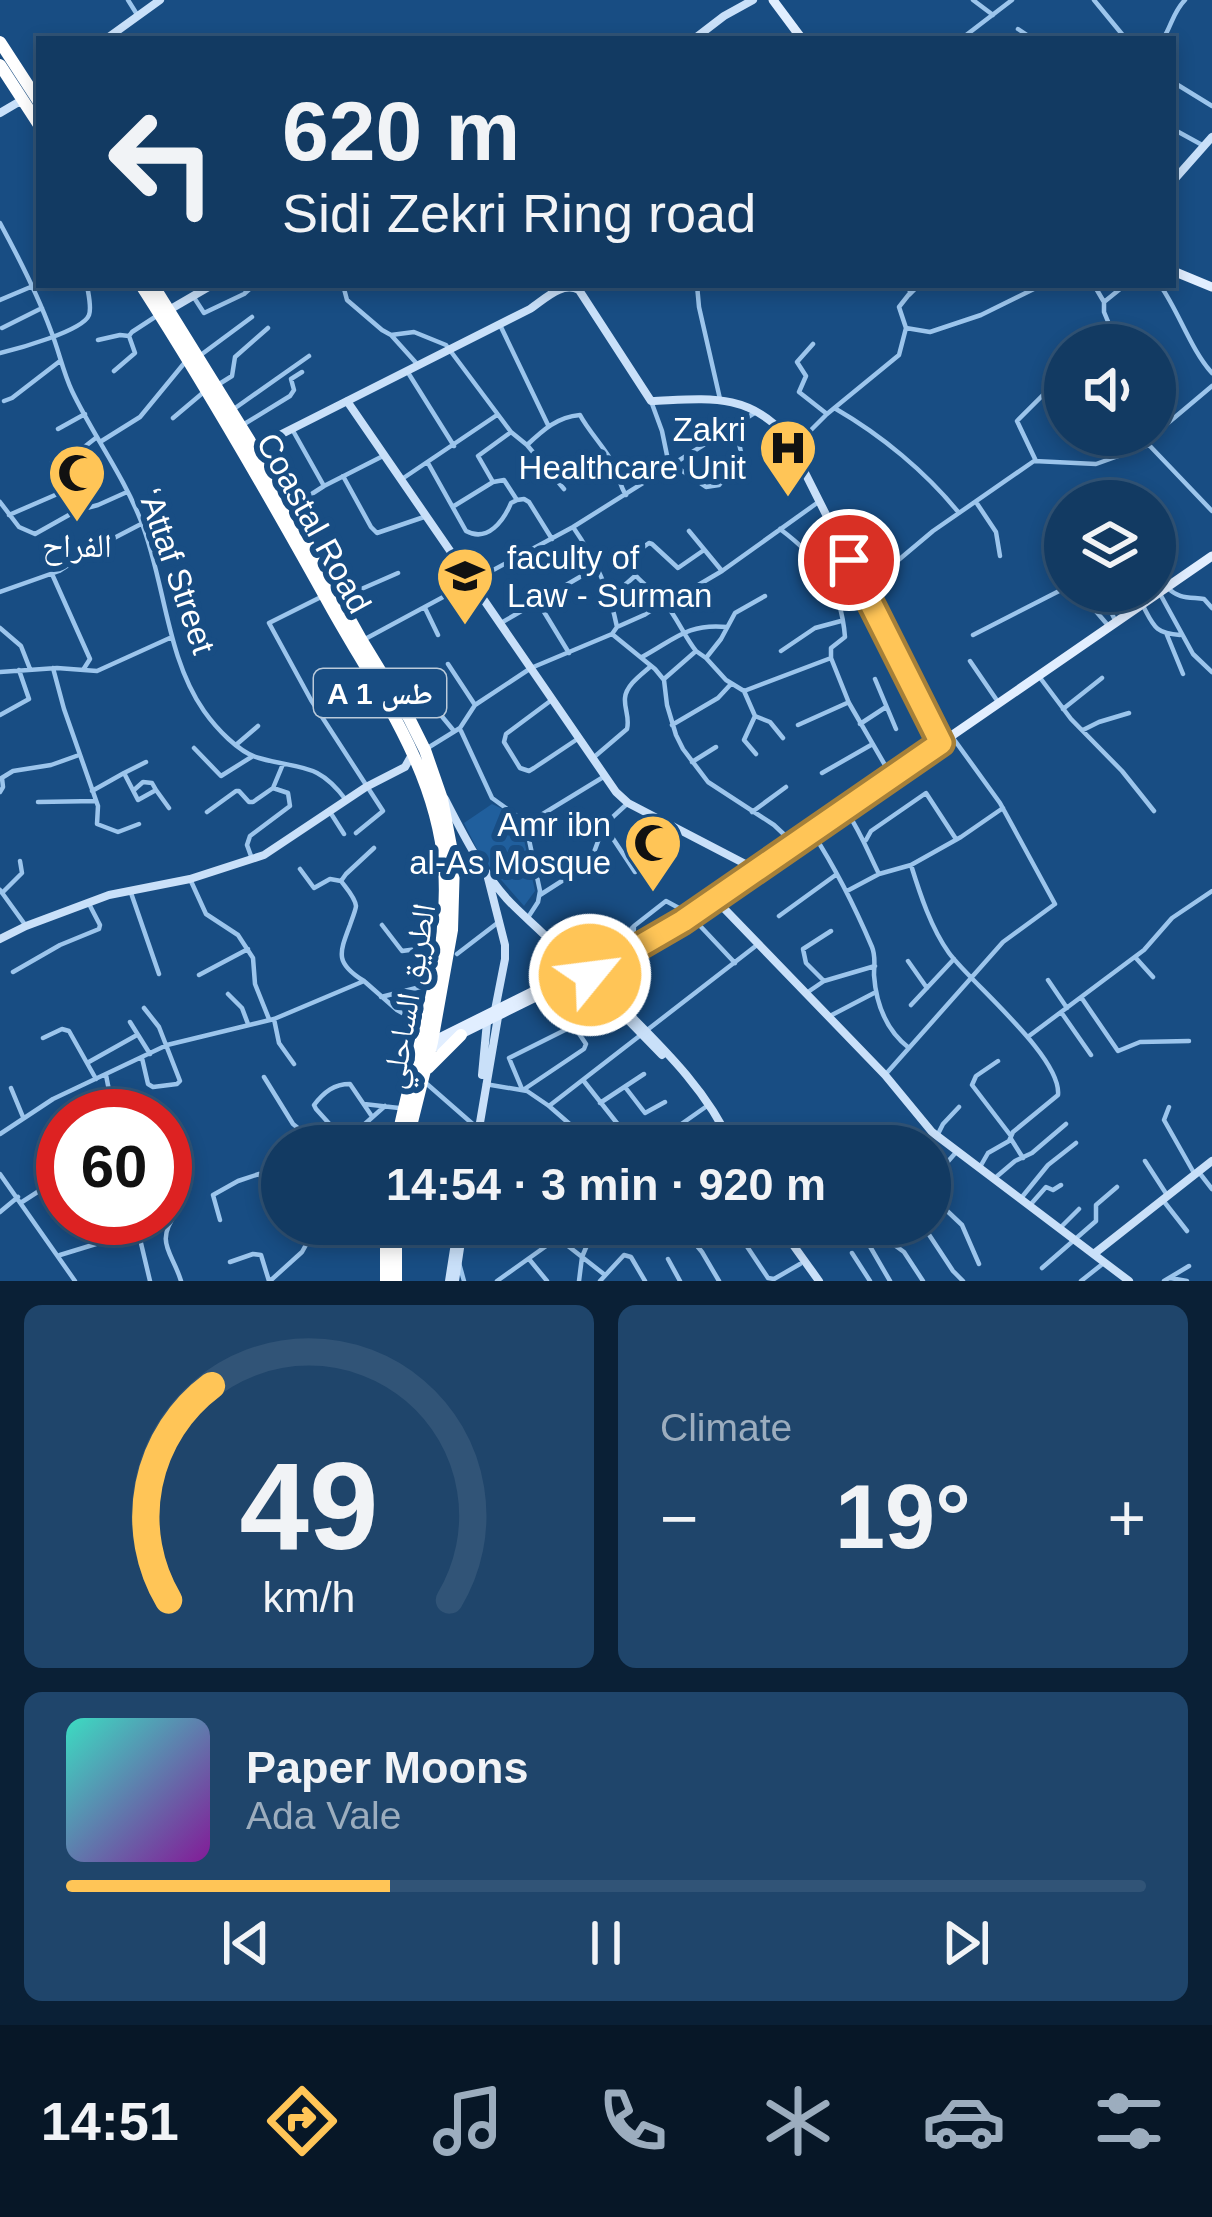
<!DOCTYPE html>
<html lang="en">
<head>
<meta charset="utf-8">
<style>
  :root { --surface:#123a62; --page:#1f456b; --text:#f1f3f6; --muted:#9cadbe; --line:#315477; --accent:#ffc557 }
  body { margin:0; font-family:Helvetica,"Noto Naskh Arabic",sans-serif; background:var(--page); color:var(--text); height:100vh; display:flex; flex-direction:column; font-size:45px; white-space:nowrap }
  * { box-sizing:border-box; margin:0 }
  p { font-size:39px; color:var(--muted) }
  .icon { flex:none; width:66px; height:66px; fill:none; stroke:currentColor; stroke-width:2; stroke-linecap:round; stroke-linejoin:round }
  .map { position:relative; height:1281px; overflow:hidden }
  .details { display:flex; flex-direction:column; gap:24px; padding:24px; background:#0a2036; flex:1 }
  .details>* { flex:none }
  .top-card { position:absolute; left:36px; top:36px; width:1140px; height:252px; border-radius:0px; box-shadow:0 6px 18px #0003,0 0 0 3px var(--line); background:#123a62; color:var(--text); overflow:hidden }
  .tools { position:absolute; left:1044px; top:324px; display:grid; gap:24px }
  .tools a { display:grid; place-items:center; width:132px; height:132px; border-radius:50%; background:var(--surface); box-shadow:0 6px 18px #0003,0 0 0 3px var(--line); font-size:60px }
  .speed { position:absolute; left:36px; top:1089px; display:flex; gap:24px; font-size:60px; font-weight:700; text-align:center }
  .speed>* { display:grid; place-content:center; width:156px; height:156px; border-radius:50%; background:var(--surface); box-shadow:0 6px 18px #0003,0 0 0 3px var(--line); line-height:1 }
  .speed .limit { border:18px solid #d22; background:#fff; color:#111 }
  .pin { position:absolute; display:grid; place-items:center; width:102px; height:102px; color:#fff; margin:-51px; border:6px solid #fff; border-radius:50%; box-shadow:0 3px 12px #0007 }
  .me { position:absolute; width:132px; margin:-66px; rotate:61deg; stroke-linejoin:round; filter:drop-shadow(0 0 9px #0008) }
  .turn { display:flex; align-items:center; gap:42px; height:252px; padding:0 48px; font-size:54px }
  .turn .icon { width:156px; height:156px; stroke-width:2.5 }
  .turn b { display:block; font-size:84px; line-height:102px }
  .big { font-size:90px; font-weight:700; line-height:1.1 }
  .details .card { flex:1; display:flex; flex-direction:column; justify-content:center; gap:18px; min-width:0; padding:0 42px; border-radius:18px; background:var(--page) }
  .details .dial { align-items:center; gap:0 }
  .dial svg { height:312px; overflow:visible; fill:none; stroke:var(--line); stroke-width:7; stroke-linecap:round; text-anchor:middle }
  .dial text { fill:var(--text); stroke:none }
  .song { display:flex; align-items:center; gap:36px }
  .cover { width:144px; height:144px; border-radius:18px; background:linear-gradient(135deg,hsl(170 70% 55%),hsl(290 70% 35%)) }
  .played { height:12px; border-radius:6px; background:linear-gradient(90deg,var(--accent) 30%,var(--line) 30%) }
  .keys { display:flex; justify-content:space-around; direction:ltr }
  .heat { display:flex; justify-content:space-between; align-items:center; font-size:66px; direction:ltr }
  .details .tiles { flex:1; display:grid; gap:24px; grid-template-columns:1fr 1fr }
  .card:last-child { grid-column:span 2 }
  .trip { position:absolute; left:261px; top:1125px; width:690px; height:120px; border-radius:60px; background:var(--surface); box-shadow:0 6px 18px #0003,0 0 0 3px var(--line); font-weight:700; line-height:120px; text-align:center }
  .tabs { display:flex; height:192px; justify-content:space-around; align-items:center; background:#071727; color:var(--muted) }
  .tabs .icon { width:84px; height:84px }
  .tabs .selected { color:var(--accent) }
  .tabs b { font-size:54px; color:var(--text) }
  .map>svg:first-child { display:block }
  .green { fill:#205f9d }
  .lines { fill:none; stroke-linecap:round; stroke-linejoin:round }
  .street { stroke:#9cc5ec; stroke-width:4.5 }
  .secondary { stroke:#c9e0f9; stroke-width:8 }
  .primary { stroke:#e1eeff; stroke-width:9 }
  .highway { stroke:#fff; stroke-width:12 }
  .route-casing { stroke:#a68039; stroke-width:30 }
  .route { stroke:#ffc557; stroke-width:21 }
  .labels { text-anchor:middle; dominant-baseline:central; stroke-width:12; stroke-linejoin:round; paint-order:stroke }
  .shield { fill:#184d83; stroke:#bacada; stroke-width:3 }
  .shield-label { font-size:30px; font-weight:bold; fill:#fff }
  .poi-label { font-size:33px; fill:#fff; stroke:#184d83; text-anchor:end }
  .street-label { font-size:33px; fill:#fff; stroke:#184d83 }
</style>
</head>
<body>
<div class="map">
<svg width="1212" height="1281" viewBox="0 0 1212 1281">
  <rect width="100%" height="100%" fill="#184d83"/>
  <!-- green -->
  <path class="green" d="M492,804L511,813L517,823L523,835L535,891L524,906L481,857L464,823Z"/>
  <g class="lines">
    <!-- street -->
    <path class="street" d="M128,0L138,16
      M973,0L993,15
      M1094,0L1126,39
      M1018,29L1033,39
      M961,39L1012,0
      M1163,39C1172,25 1173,12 1185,0
      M1173,82L1212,106
      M1173,129L1204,146
      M0,223C19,258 37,293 51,331C59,351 63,372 72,391C93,435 123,475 141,521C165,581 166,657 204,711C216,728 239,753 259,758C300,770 317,761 346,800
      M343,285L347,300L382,330L391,335L414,332L446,345L511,432L527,445C543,430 557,417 580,415C589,432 607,450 615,467C620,477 619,485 626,495
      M697,285L699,307L720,399
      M1094,285L1104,302L1125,285
      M1160,285C1179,312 1191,350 1212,373
      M909,295L919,285
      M193,296L204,313L244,294L254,285
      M0,300L33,286
      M501,327L548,425
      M2,328L42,308
      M906,328L930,332L981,315L1042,285
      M391,335L418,365
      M98,340L120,335L129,336
      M813,344L797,362L806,376L799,392L827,414
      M1096,345L1109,324L1104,312V302
      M0,353C17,349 83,331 89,315C92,307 88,293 87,285
      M198,357L252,317
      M114,371L135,353L129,336L132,332L155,317
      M407,371L454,446
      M216,386L232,376L235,357L268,328
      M4,401L12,398L60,361
      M651,401L662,431L669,465
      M836,409C881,435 926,472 959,513
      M231,411L309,356
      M173,418L205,391
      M241,426L290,396L294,390L291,379L302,372
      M58,429L85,414
      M292,429L324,486
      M1155,434L1212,386
      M100,442L140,417L186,361
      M527,445L564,489
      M793,448L827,414L899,355L906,328L899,307L910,293L909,285
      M1036,461L1017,421L1065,373
      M52,462H65L97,437
      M428,463L466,531C488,543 504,520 511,503L517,500
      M675,466L706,487L719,485L742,457L739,443L727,429
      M343,476L371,527L377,533L427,516
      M402,479L497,415
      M493,482L478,456L511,432
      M1132,496L1134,501
      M1078,499L1079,501
      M0,502L19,527L35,534L76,511L98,505L127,492
      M976,502L996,532L1000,556
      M454,506L493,482L504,480L517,500L524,499L529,502L552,539
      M290,508L324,486L385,455
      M9,515L62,492L67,495L76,511
      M573,527C594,557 610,592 617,627L612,634
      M689,531L722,571L817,503
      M1155,556L1168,581
      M52,574L90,659L83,670
      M1167,587C1178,599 1189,597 1204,599L1212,608
      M864,589L933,531L1034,461L1096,464L1149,445L1212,511
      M1070,591L1075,598L1094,609L1106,623
      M1101,591L1114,618
      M0,592L59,571L93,549L143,523
      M1159,592L1193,654L1212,672
      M343,597L398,573
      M319,598L269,623L311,700L383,811L356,833
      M609,599L635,576
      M538,602L569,653
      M666,604L722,571
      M1142,604C1154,626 1154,633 1180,635
      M425,608L438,635
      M501,623L597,567
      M617,627L644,615L664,602
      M0,628L21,646L30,669
      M612,634L655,669L664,680L667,705L676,735L683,749L708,782L774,825L791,841
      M973,635L1065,588
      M1167,635L1183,674
      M367,638L573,527L756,412
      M696,651L706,658L726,680L744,691L755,716L744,740L756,754
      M781,651L815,628L841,621
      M642,657C675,639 688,623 727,627
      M706,658L721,639L735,613L765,596
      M831,658L849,703L889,772
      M970,661L996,699
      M448,664L475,705
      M53,668L64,709L98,806L97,824L118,832L139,824
      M0,672L57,668L97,671L172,637
      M1038,675L1071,719L1122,771L1154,811
      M664,679L696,651C684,636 677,617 664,602C651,587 632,579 627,559L649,543L652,544L678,568L704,550
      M875,679L896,729
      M744,691L831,658V648L845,637C841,587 820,559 780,529
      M553,699L506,734L504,742L520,768L529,771L534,768L579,738
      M430,702L454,731
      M1063,709L1102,678
      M0,715L29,699L19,670
      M755,716L770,722L783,738
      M860,724L886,707
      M672,725L718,698L731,684
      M798,725L847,703
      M1083,730L1099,722L1129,713
      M461,731L492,798L517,816L528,835L540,891L538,902L527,919
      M237,744L258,726
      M194,748L221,776L253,756
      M426,749L460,728L475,705L531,668L612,634
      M593,758L627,729C630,717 624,709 625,698C626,685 642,674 651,666
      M692,762L716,747
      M124,773L146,762
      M822,773L871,745
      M0,779L13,771L51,765L79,755
      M134,790L143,782L152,783L156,790
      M92,791L124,773L138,800L156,790L169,808
      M0,792L3,787L2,778
      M38,802L96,801
      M207,812L236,791H239L249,802H253L273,788L283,764
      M330,812L344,834
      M752,812L786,787
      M847,812C861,833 868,852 879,874
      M604,825L635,872
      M523,826L605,776
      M812,832C836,869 855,907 872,947C876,957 874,964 874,975C876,1004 886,1030 909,1048
      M866,840L871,831L926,793L956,839
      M251,856L247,845L250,836L290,806L288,793L273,788
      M911,865C920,894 931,928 949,953C972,984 1062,1057 1058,1095L1013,1132L1009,1141L988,1153L980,1167
      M300,869L314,888L330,879L341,881
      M190,879L206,914L238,935L253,958L255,984L269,1019
      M341,881C346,888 355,897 356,906C356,909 351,922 350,925C339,954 335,963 364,981
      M341,881L346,874L374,848
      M0,890L26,926
      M130,890L159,974
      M847,891L879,874L911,865L961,837L1003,808
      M2,893L22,873L20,861
      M540,895L579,870L593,855L604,825L628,803
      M779,916L837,874
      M382,925L402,951L440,946
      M586,941L594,949L603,951L617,943L634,926
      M633,945L634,926L666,901L688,913L735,963
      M457,954L500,921
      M1135,957L1153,977
      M908,961L927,988
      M13,972L60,945L99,929L100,925L88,902
      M199,975L248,949
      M1048,980L1067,1008
      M824,981L806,963L803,949L831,931
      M228,994L242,1008L248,1024
      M805,994L824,981L875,966
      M381,997L428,985
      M1081,997L1118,1051L1140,1042L1189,1041
      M911,1005L954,959
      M1061,1012L1091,1055
      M828,1017L876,992
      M274,1019L279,1043L294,1064
      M130,1022L150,1054
      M1029,1036L1144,950L1172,918L1212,891
      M43,1038L62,1029L69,1031L96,1079
      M142,1058L148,1084L153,1087L177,1084L180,1081L159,1027L144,1008
      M998,1061L976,1076L972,1085L1011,1136
      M87,1063L137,1035
      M106,1075L114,1116
      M885,1075L1003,942L1055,904L1000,803L953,738
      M264,1077L293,1124L320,1146
      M583,1080L635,1146
      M427,1084L475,1126L589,1141
      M485,1084L527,1091L549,1106L595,1146
      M625,1087L645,1113L665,1102
      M11,1088L23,1117
      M522,1089L509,1058L569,1028L576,1029L586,1044L584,1049L523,1090
      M600,1103L644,1074
      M364,1104L399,1108
      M549,1106L757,945
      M1169,1107L1164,1120L1194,1173
      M0,1134L53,1099L167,1045L274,1019L364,981L397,1010L420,1023
      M937,1136L943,1124L959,1107
      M1011,1139L1023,1158
      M344,1140L316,1109L314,1105C324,1092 334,1084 350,1084L371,1115
      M340,1146L385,1106
      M650,1146L707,1106
      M1145,1161L1167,1195
      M1198,1171L1212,1189
      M0,1174L75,1281
      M995,1178L1015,1161L1032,1153L1066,1124
      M930,1182L958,1150
      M930,1189L943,1207L962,1225L979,1264
      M1022,1197L1048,1165L1076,1143
      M1162,1199L1187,1231
      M22,1202L53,1182L58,1184L63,1193
      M1031,1204L1046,1187L1053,1190L1061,1185
      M0,1212L18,1197
      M177,1212C154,1243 172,1251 181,1281
      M135,1218L150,1281
      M220,1220L213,1195L238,1181L259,1174L270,1187L282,1213
      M287,1224L290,1230L312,1234
      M433,1224L436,1235
      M540,1224L605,1275
      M679,1224L702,1252L719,1281
      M732,1224L768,1278L774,1279L800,1264
      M857,1224L890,1281
      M880,1224L893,1244L904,1252L923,1281
      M922,1224L953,1271L963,1281
      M1061,1227L1079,1209
      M462,1232L499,1224
      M852,1253L870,1281
      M60,1255L109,1240
      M529,1259L547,1281
      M668,1259L680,1281
      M230,1262L253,1254L261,1255L269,1281
      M459,1263L464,1281
      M1042,1268L1096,1221V1205L1117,1187
      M1170,1278L1187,1281
      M270,1281L302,1252L312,1234L331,1224
      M497,1281L556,1239
      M579,1281L582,1257L596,1224
      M600,1281L624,1255L631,1257L645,1281
      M1081,1281L1105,1262
      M1164,1281L1189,1266"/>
    <!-- secondary -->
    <path class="secondary" d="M106,39L160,0
      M694,39L724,16L753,0
      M0,113L17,103H24
      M1173,181L1212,137
      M169,310L212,285
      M347,401L616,792L628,803L753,868
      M254,448L530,309C545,299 562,281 579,290L651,401C705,399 748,391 787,437L941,743
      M445,799C463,834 481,870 507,899C528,922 559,943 573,971
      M488,878L505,945V959L495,1010
      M713,897L885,1075L932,1132L1129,1281
      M0,939L26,926L109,895L190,879L264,855L366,787L405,767L413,753
      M590,975C602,985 612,998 624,1009C666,1051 708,1092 732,1146
      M585,981L607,999
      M626,1018L662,1055
      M482,1075L487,1022
      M476,1146L498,1017
      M778,1224L819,1281
      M1095,1253L1212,1161
      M449,1281L458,1224
      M455,1281L462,1235"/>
    <!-- primary -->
    <path class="primary" d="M773,0L802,39
      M1173,271L1212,287
      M582,965L616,953
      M590,975L683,921L1212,556
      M611,995C605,983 603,972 613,962
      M431,1042L572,972
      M426,1047H435L542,994L578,982"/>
    <!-- highway -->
    <path class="highway" d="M0,42L39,102
      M0,65L39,125
      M141,285C209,391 271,499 332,609C378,691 437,771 444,867C451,962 413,1054 396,1146
      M153,285L256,451L362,641L409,718L425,750L442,799L454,862L452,930L432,1042L406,1146
      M428,1068L461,1035
      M386,1281V1224
      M396,1281V1224"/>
  </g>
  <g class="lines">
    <!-- route casing -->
    <g class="route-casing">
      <path id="route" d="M590,975L683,921L941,743L849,560"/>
    </g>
    <!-- route -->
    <use href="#route" class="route"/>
  </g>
  <!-- icons -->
  <defs>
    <g id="hospital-pin" transform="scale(3)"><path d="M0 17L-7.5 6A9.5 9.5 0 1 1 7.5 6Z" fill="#ffc557" stroke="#184d83"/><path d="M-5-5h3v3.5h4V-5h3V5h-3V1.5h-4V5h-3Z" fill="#111"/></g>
    <g id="mosque-pin" transform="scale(3)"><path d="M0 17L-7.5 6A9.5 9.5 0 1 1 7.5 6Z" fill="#ffc557" stroke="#184d83"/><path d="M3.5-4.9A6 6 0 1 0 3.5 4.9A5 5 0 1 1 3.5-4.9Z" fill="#111"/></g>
    <g id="university-pin" transform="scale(3)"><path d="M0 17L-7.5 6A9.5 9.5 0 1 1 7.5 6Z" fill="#ffc557" stroke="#184d83"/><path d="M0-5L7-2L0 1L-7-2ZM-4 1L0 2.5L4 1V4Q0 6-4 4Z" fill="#111"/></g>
  </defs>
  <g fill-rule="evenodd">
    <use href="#hospital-pin" x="788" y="448"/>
    <use href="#mosque-pin" x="77" y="473"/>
    <use href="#university-pin" x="465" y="576"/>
    <use href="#mosque-pin" x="653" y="843"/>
  </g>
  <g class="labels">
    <!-- shield labels -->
    <rect class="shield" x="314" y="669" width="132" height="48" rx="9"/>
    <g class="shield-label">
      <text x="380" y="693">A 1 طس</text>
    </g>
    <!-- poi labels -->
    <g class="poi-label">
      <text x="746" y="429">Zakri<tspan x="746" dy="38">Healthcare Unit</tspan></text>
      <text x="77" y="545" text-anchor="middle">الفراح</text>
      <text x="507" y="557" text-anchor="start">faculty of<tspan x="507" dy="38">Law - Surman</tspan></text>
      <text x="611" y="824">Amr ibn<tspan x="611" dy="38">al-As Mosque</tspan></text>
    </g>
    <!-- street labels -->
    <g class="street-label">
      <text transform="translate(314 523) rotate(61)">Coastal Road</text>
      <text transform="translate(177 571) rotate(71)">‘Attaf Street</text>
      <text transform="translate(408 996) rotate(-80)">الطريق الساحلي</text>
    </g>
  </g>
</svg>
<div class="tools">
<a><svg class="icon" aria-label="sound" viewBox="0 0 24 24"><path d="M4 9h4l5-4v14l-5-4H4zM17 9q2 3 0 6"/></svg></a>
<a><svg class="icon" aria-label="layers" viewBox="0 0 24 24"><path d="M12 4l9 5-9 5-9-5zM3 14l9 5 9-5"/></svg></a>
</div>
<div class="speed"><div class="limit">60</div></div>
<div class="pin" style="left:849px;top:560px;background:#d93025"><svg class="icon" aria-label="arrive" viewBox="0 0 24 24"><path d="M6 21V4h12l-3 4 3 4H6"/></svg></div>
<svg class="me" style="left:590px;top:975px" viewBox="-20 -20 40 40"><circle r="17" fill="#ffc557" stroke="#fff" stroke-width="3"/><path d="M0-11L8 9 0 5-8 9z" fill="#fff"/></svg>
<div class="trip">14:54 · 3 min · 920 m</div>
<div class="top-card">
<div class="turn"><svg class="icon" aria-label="left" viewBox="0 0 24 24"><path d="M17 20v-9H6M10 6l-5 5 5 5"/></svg><div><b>620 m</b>Sidi Zekri Ring road</div></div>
</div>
</div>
<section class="details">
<div class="tiles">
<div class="card dial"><svg viewBox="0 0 100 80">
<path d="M14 69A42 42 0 1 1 86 69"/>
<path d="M14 69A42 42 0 0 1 25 14" stroke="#ffc557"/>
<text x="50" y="56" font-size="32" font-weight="700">49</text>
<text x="50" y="72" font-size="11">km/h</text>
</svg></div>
<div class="card"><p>Climate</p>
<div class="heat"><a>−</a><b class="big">19°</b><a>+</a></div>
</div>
<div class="card">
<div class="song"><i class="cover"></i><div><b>Paper Moons</b><p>Ada Vale</p></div></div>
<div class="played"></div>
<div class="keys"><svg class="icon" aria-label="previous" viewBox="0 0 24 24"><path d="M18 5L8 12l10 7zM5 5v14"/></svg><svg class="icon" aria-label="pause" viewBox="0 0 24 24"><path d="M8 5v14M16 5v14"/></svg><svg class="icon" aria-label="next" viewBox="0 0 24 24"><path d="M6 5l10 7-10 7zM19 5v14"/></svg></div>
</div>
</div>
</section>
<nav class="tabs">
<b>14:51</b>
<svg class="icon selected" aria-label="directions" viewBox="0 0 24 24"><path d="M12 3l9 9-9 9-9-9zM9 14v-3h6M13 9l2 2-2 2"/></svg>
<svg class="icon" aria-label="music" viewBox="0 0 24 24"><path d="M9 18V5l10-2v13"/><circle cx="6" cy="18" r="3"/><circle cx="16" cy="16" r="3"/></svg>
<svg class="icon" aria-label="phone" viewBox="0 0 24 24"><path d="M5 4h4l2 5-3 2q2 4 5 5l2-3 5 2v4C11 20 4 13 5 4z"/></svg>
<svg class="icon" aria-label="climate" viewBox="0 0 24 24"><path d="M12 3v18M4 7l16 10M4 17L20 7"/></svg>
<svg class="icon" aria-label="car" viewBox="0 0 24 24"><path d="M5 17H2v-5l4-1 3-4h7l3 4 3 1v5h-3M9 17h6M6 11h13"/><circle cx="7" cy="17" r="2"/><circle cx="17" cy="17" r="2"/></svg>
<svg class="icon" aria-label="filters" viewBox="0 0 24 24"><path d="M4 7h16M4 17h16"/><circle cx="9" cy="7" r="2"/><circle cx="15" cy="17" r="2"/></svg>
</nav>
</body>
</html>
